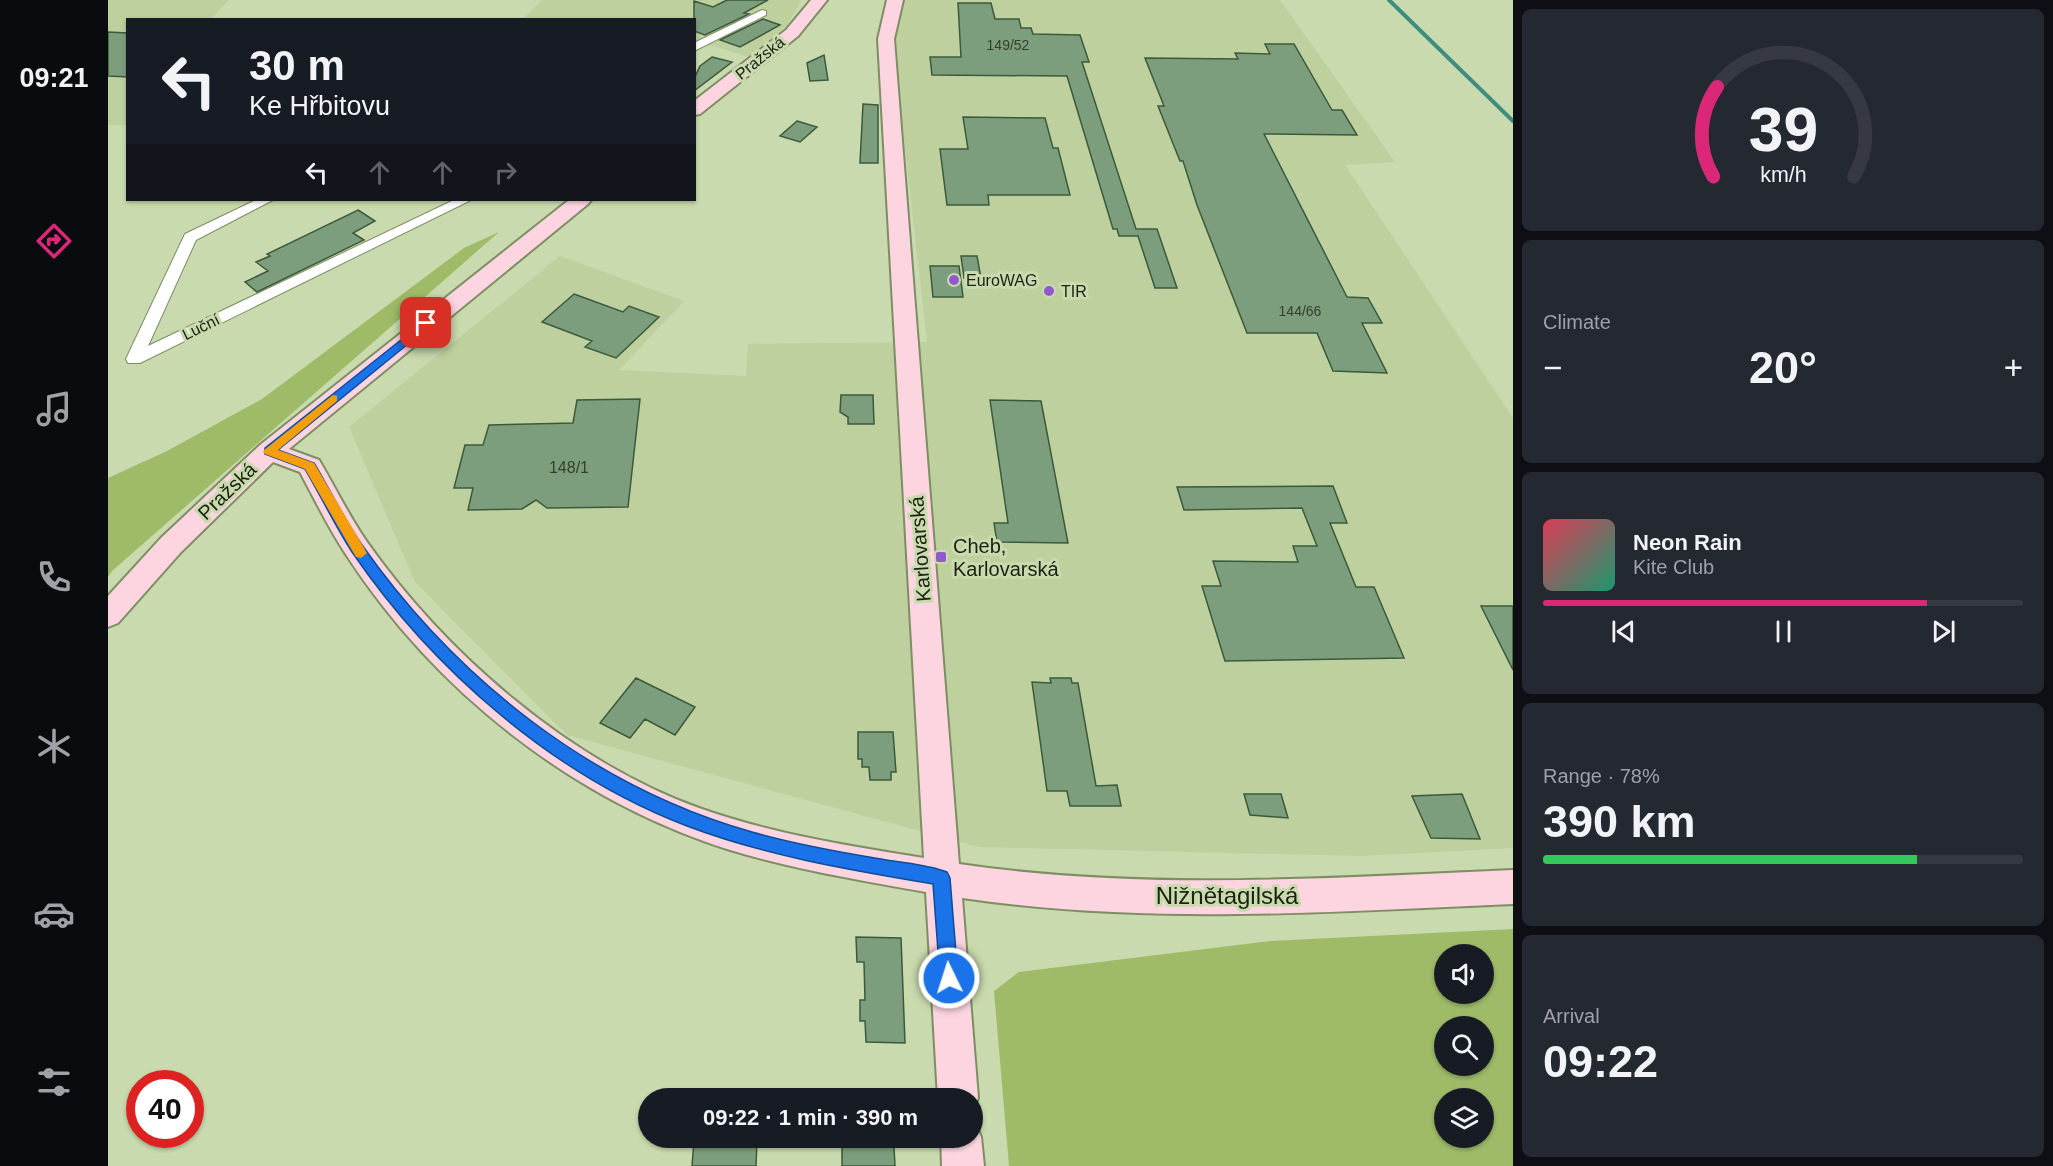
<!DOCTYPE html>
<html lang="en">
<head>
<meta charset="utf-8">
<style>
  :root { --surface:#171b24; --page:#242831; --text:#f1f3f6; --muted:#9ea1a6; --line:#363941; --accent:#db2777 }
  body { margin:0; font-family:Arial,sans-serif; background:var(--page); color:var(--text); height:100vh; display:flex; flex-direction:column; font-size:22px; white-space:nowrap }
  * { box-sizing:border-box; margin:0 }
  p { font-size:20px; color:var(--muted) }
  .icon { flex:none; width:33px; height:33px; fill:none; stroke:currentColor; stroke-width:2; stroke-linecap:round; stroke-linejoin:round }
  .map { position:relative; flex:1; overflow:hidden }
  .panel { display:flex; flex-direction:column; gap:9px; padding:9px; background:#0d0f14; width:540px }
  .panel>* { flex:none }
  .guide { position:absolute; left:18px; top:18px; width:570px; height:183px; border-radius:0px; box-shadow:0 2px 4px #0004; background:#171b24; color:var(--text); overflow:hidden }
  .tools { position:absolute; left:1326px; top:944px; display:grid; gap:12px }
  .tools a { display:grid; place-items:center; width:60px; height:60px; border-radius:50%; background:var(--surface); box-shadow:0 2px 4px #0004; font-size:30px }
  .speed { position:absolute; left:18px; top:1070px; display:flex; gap:12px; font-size:30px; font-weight:700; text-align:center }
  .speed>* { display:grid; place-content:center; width:78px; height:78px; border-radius:50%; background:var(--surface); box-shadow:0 2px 4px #0004; line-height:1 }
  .speed .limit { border:9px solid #d22; background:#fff; color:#111 }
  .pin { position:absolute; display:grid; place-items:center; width:51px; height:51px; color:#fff; margin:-26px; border-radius:12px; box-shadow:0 3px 9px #0006 }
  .me { position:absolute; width:66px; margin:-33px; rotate:356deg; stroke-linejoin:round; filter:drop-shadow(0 0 4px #0008) }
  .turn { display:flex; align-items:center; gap:21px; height:126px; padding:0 24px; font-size:27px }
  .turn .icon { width:78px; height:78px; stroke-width:2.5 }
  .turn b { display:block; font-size:42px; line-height:51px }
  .lanes { display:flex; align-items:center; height:57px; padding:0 24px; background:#0003; justify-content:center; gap:30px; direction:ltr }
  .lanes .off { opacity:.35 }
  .big { font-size:45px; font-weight:700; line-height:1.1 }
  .panel .widget { flex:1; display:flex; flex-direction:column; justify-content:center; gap:9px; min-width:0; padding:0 21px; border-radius:9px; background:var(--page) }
  .panel .dial { align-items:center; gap:0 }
  .dial svg { height:156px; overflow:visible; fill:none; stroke:var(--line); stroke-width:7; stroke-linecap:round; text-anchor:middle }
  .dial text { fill:var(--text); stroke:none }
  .song { display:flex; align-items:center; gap:18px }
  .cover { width:72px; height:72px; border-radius:9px; background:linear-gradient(135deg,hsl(350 70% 55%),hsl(160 70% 35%)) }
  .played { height:6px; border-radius:3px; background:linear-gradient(90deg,var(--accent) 80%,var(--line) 80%) }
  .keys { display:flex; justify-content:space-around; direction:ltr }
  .heat { display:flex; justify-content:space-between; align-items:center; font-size:33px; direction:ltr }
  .charge { height:9px; border-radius:4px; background:linear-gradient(90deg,#34c759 78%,var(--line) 0) }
  .trip { position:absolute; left:530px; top:1088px; width:345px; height:60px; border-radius:30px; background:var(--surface); box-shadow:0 2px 4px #0004; font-weight:700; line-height:60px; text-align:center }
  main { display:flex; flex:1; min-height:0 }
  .tab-bar { display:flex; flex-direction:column; width:108px; justify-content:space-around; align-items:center; background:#090b0e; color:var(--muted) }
  .tab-bar .icon { width:42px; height:42px }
  .tab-bar .current { color:var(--accent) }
  .tab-bar b { font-size:27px; color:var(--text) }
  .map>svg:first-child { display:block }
  .built { fill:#bdd09d }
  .green { fill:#9fbb68; fill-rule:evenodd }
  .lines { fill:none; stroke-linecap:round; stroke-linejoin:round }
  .stream { stroke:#3f8d7e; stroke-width:4 }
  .building { fill:#7d9e7c; stroke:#3b5a3b; stroke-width:1.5 }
  .street-casing { stroke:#7f8d64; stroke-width:2 }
  .secondary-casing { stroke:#7f8d64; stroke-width:4 }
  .street { fill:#fff; fill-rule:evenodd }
  .secondary { fill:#fcd5e0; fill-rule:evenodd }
  .route { fill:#1a73e8; stroke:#114b97; stroke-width:1.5 }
  .slow { fill:#f59e0b }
  .poi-dot { fill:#9358cf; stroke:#c9daae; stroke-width:2 }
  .labels { text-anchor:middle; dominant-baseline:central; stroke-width:6; stroke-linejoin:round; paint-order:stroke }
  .far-number-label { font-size:14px; fill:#34402c }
  .far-street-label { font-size:16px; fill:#1c2111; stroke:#c9daae }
  .far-poi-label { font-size:16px; fill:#1c2111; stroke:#c9daae; text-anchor:start }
  .number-label { font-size:16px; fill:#34402c }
  .street-label { font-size:20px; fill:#1c2111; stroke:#c9daae }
  .poi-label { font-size:20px; fill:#1c2111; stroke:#c9daae; text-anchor:start }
  .near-street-label { font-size:24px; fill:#1c2111; stroke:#c9daae }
</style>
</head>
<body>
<main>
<nav class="tab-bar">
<b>09:21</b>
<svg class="icon current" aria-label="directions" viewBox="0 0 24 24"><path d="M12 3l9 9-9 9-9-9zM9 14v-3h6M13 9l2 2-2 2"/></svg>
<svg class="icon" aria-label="music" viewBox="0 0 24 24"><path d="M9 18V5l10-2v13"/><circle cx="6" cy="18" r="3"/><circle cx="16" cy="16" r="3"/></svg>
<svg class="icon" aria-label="phone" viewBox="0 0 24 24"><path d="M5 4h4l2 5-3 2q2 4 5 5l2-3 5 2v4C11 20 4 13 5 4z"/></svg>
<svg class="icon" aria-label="climate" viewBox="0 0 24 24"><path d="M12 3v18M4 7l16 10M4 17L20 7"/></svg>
<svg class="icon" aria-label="car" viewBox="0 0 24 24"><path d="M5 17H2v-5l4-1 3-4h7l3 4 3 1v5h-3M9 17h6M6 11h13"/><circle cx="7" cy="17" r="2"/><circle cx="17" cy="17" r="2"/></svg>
<svg class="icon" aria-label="filters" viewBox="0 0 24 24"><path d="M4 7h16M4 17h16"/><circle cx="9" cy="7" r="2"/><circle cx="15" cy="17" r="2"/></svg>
</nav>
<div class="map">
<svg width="1405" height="1166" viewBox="0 0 1405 1166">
  <rect width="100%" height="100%" fill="#c9daae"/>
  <!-- built -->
  <path class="built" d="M0,0H121L103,19L20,20L19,125H0Z
    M434,0H694L679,25L641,57L587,40L586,20H414Z
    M794,0H1172L1287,162L1237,165L1405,418V848L1253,856L871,847L459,735L307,582L241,427L452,256L576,301L511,370L638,376L640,344L819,342L785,41Z"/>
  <!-- green -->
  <path class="green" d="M391,232L4,571L0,577V478L59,451L154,399L356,248Z
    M1405,929V1166H901L886,991L911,972L1162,941ZM1336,954H1376V993H1336ZM1336,1026H1376V1065H1336ZM1336,1098H1376V1137H1336Z"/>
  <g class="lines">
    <!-- stream -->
    <path class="stream" d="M1281,0L1405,121"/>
  </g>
  <!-- building -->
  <path class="building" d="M619,0H660L636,13L641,14L597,35L586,31V1L605,7Z
    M850,3H883L887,19H911L913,28H923L925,34L972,35L981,62H974L1028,229H1049L1069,288H1047L1030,236H1011L1009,229H1005L959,76L824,75L822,57H853Z
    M655,19L672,25L632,47L612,40Z
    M0,32L20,33V77L0,76Z
    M1157,44H1186L1224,110H1234L1249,135L1156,134L1239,297L1260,298L1274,323H1254L1279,373L1225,371L1209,333H1139L1089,205L1075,161H1072L1050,106H1056L1037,58L1130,59L1127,53L1162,54Z
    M716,55L720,80L702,81L699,63Z
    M604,57L624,62L586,91V79L592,66Z
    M755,104L770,105V163H752Z
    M855,117L937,118L945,148H950L962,195H880L881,205H839L832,149H860Z
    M689,121L709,127L692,142L672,136Z
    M250,210L267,221L245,233L256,240L149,292L137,282L160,271L148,262L162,256L159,254Z
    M853,256H869L873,278H856Z
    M822,266H851L855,297H825Z
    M466,294L515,312L521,306L551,317L508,358L477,347L484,341L434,322Z
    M733,395H765L766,424H740V417L732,412Z
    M532,399L520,507L439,508L428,500L414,509L360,510L365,488H346L357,445H375L381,425L465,423L469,400Z
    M882,400L933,401L960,543L889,542L886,523H900Z
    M1225,486L1239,523H1222L1248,587H1266L1296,658L1117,661L1094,586H1113L1105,561L1190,562L1185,546H1209L1194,508L1076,510L1069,487Z
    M1373,606H1405V670Z
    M528,678L587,707L567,735L537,719L522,738L492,723Z
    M942,678H963L964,683H970L988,786L1009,785L1013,806H962L959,791H939L924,682L943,683Z
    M750,732H785L788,772H783V780H762L761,767H754V759H750Z
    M1136,794H1173L1180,818L1142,815Z
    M1354,794L1372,839L1323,838L1304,796Z
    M748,937L793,938L797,1043L758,1042L757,1021H752V1000H757L756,962H749Z
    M586,1141H649L648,1166H584Z
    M734,1146L786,1147L787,1166H734Z"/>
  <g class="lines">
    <!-- street casing -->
    <g class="street-casing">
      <path id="street" d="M654,10L658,11V15L586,51V43Z
        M148,200H165L88,240L40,346L346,200H363L32,363H20L18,359L77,234Z"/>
    </g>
    <!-- secondary casing -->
    <g class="secondary-casing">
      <path id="secondary" d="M703,0H719L690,36L592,114L586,115V101L678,30Z
        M779,0H795L786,39L851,864C1035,891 1220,878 1405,870V904C1221,912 1037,925 854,898L870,1098L864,1112V1098H830L818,892C751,880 684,869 619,849C465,800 327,691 239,556C221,529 207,500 192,472L165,462L73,552L10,623L0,627V596L53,538L152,445L461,200H483L480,204L181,449L211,460C227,487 241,516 259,542C338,654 461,761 591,808C664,834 741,846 816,858L770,39Z
        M864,1121L867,1123L873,1137L876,1166H834L833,1137H864Z"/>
    </g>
    <!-- street -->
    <use href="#street" class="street"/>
    <!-- secondary -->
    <use href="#secondary" class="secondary"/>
  </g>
  <!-- route -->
  <path class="route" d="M318,320L322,321V326L170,450L206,463C222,490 236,519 254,545C349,680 485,787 644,832C686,844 730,852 773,859C794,863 819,864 839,872L842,878L850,978L847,985L841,987L835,985L832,978L825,884C742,870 658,856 579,826C445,775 324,669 244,552C227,526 213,496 197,469L157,454V448Z"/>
  <!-- slow -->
  <path class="slow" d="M225,395L229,396V401L170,450L206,463L259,553L253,558L248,557L197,469L157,454L155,451Z"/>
  <!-- markers -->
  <g class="poi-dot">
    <circle cx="846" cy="280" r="6"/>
    <circle cx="941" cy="291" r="6"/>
    <rect x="827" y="551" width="12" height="12" rx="3"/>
  </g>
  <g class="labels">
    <!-- far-number labels -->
    <g class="far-number-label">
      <text x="900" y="45">149/52</text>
      <text x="1192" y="311">144/66</text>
    </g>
    <!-- far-street labels -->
    <g class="far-street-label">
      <text transform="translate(652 58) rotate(-39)">Pražská</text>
      <text transform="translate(93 327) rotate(-26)">Luční</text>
    </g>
    <!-- far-poi labels -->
    <g class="far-poi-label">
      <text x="858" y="280">EuroWAG</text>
      <text x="953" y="291">TIR</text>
    </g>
    <!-- number labels -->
    <g class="number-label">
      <text x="461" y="467">148/1</text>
    </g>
    <!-- street labels -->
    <g class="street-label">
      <text transform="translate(119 491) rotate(-44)">Pražská</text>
      <text transform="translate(812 549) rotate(-94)">Karlovarská</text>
    </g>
    <!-- poi labels -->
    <g class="poi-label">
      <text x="845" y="546">Cheb,<tspan x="845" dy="23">Karlovarská</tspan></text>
    </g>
    <!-- near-street labels -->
    <g class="near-street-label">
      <text x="1119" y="895">Nižnětagilská</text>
    </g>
  </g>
</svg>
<div class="tools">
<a><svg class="icon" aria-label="sound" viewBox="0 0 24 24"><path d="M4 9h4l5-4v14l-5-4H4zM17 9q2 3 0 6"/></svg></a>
<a><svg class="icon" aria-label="search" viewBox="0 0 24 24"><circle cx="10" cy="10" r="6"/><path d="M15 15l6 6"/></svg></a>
<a><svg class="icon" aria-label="layers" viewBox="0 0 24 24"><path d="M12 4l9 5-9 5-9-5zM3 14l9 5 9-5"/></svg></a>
</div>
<div class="speed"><div class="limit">40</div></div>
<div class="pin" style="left:318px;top:323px;background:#d93025"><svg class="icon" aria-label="arrive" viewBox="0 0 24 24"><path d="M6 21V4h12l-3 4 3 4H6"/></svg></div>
<svg class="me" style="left:841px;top:978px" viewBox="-20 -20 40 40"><circle r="17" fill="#1a73e8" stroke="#fff" stroke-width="3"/><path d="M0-11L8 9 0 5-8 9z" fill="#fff"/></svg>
<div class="trip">09:22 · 1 min · 390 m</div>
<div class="guide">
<div class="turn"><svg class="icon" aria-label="left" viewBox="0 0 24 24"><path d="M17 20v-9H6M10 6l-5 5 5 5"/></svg><div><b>30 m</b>Ke Hřbitovu</div></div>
<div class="lanes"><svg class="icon" aria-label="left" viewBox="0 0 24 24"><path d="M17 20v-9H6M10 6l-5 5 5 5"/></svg><svg class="icon off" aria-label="ahead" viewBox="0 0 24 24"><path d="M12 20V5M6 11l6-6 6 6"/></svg><svg class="icon off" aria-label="ahead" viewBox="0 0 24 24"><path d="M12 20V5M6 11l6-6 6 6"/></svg><svg class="icon off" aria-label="right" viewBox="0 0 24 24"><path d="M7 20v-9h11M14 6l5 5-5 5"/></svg></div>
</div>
</div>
<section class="panel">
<div class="widget dial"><svg viewBox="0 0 100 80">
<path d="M14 69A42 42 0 1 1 86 69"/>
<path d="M14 69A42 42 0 0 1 16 23" stroke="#db2777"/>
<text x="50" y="56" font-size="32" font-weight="700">39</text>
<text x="50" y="72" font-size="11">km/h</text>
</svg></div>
<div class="widget"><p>Climate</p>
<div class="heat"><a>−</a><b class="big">20°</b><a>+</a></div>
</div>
<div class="widget">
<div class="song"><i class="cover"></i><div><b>Neon Rain</b><p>Kite Club</p></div></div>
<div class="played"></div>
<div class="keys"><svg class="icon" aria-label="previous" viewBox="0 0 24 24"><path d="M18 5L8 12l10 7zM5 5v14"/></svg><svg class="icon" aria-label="pause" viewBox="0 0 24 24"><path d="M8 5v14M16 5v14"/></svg><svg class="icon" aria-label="next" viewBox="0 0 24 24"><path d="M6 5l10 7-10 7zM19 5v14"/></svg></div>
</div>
<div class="widget"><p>Range · 78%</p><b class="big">390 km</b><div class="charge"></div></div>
<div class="widget"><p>Arrival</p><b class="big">09:22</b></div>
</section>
</main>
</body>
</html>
